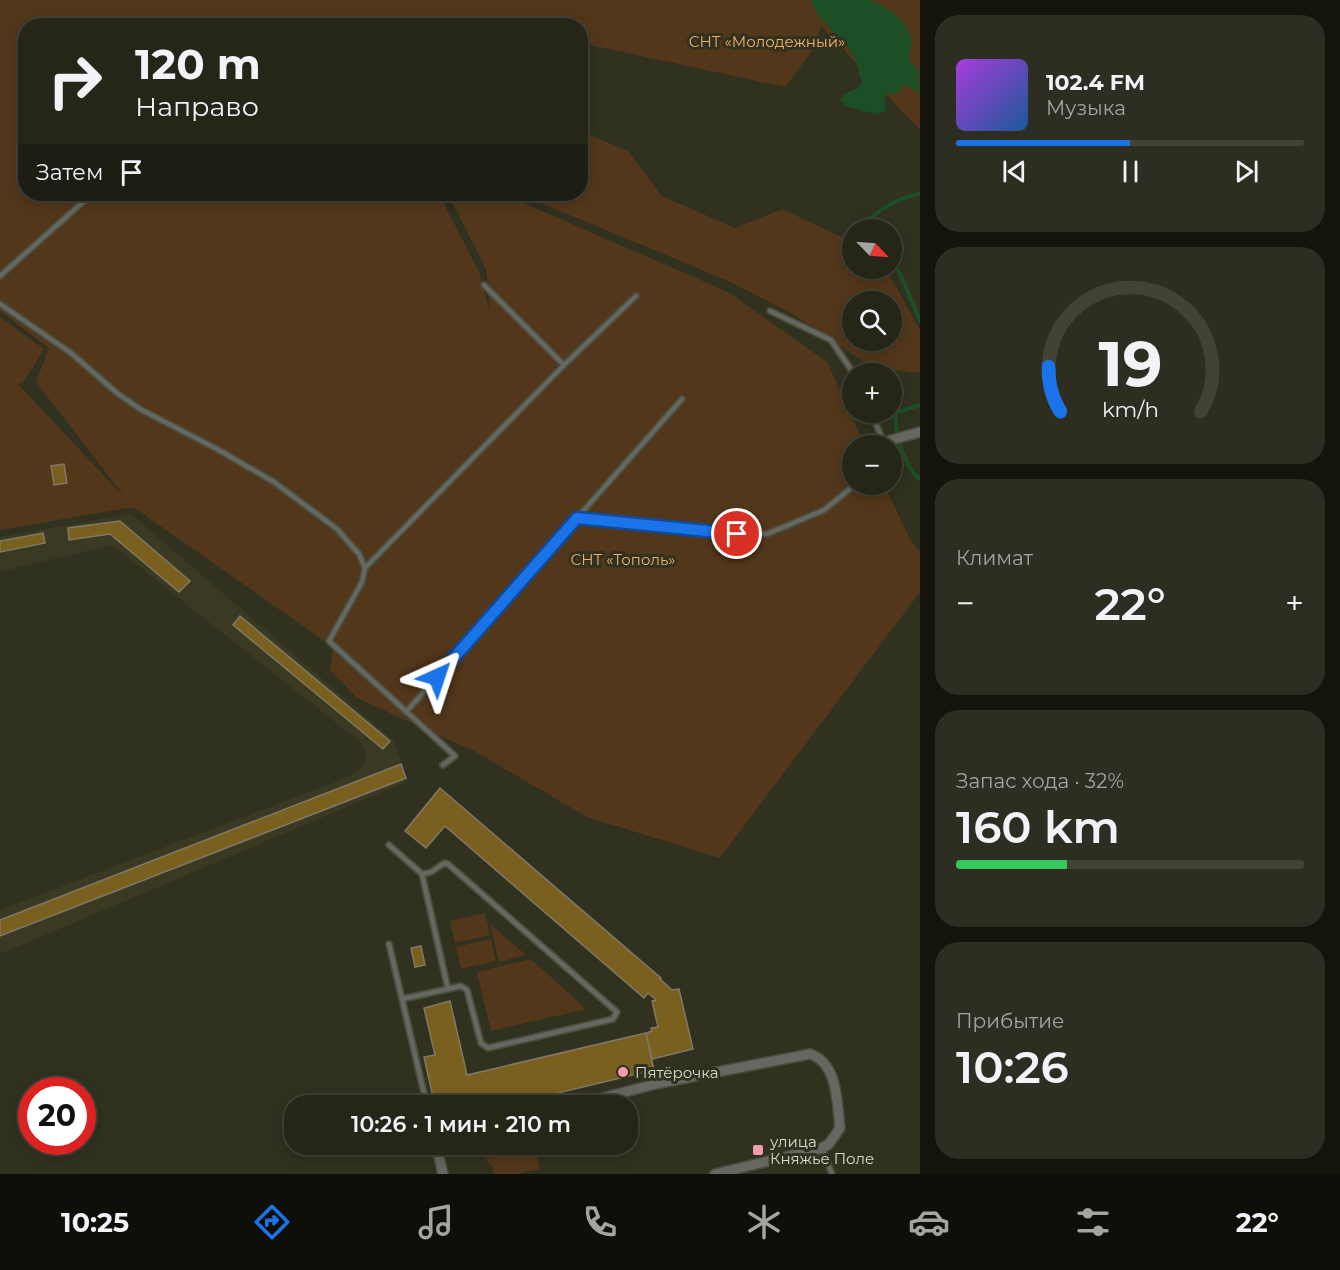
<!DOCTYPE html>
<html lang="ru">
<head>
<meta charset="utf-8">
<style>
  :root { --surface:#252518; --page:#2d2d21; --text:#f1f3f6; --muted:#a3a5a2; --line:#424237; --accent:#1a73e8 }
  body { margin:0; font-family:Montserrat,sans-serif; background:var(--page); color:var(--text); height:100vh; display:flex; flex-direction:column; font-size:22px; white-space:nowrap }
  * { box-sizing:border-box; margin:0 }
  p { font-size:20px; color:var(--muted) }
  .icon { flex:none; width:33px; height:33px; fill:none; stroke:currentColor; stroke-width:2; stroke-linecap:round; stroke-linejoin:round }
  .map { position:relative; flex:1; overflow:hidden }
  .sheet { display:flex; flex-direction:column; gap:15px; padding:15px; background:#14140d; width:420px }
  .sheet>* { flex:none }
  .top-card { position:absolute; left:18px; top:18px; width:570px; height:183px; border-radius:24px; box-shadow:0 3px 15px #0003,0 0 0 2px var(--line); background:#252518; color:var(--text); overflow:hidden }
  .needle { width:39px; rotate:115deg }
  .controls { position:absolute; left:842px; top:219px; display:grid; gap:12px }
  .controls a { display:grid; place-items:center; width:60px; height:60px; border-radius:50%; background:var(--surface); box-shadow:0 3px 15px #0003,0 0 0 2px var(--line); font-size:30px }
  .speed { position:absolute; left:18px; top:1077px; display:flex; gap:12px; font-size:30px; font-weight:700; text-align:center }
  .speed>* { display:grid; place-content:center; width:78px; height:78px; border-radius:50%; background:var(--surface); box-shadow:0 3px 15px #0003,0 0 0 2px var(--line); line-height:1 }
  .speed .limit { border:9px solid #d22; background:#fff; color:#111 }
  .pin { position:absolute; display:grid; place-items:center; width:51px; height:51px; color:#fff; margin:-26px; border:3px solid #fff; border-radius:50%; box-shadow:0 2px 6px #0007 }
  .me { position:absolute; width:66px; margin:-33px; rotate:42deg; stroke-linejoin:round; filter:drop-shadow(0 0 4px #0008) }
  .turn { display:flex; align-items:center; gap:21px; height:126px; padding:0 18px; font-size:27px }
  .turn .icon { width:78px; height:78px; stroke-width:2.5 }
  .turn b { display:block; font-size:42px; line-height:51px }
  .then { display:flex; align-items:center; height:57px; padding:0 18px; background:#0003; gap:12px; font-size:22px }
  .big { font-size:45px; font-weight:600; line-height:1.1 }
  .sheet .tile { flex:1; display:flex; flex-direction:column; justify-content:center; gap:9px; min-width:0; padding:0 21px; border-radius:24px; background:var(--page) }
  .sheet .dial { align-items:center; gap:0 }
  .dial svg { height:156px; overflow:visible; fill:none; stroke:var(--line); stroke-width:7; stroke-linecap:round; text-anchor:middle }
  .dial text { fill:var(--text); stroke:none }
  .song { display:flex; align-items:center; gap:18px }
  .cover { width:72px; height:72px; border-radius:9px; background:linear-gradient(135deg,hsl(280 70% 55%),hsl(210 70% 35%)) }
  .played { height:6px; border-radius:3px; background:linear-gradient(90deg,var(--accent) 50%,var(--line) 50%) }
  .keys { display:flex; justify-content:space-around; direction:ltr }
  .heat { display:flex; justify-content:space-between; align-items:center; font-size:33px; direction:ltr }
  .charge { height:9px; border-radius:4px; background:linear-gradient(90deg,#34c759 32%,var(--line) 0) }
  .trip { position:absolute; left:284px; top:1095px; width:354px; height:60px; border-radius:24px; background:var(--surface); box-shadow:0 3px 15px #0003,0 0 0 2px var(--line); font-weight:600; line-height:60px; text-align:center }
  .tabs { display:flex; height:96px; justify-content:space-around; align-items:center; background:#0f0f0a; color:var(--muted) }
  .tabs .icon { width:42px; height:42px }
  .tabs .selected { color:var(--accent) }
  .tabs b { font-size:27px; color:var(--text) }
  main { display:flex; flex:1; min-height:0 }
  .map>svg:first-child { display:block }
  .built { fill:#3a3922 }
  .green { fill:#52371a; fill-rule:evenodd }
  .water { fill:#1c4f26 }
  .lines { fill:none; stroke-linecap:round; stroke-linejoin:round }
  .stream { stroke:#1c4f26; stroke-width:4 }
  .building { fill:#7a601f; stroke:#817867; stroke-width:1.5 }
  .service-casing { stroke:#4c4c3c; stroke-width:8 }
  .minor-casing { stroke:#4c4c3c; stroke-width:12 }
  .service { stroke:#646860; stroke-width:4.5 }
  .minor { stroke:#646860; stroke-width:9 }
  .route-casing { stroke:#114b97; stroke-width:15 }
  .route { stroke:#1a73e8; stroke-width:10 }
  .poi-dot { fill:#f29ab0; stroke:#313120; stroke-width:2 }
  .labels { text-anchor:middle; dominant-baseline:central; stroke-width:6; stroke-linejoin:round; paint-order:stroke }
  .park-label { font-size:15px; fill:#f3af69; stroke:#313120 }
  .poi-label { font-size:15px; fill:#d9d9cf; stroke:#313120; text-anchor:start }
</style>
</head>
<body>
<main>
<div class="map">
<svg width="920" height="1174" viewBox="0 0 920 1174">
  <rect width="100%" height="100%" fill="#313120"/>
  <!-- built -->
  <path class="built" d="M131,514L393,740L408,781L0,954V910L351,776L363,766L367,753L360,742L112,545L0,572V537Z"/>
  <!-- green -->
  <path class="green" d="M0,0H920V130L821,26L816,46L785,87L581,43L580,26H26V194H439L479,272L490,312L486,269L448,194H503L728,292L827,362L865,445L852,446V484L884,485L910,539L920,552V592L720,858L587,817L476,752L357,698L330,670L333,647L133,507L0,530V317L44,349L23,383L18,384L127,500L36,382L49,348L0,311Z
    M581,131L628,151L662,196L735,228L782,209L852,242V268L886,269L920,330V371L918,373L871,367L791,313L726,280L519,194H580ZM852,302H891V340H852Z
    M485,913L490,935L455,943L450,921Z
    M490,924L526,955L499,962Z
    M491,939L496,961L461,969L456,947Z
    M531,959L586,1009L491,1031L477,972Z
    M534,1147L540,1169L518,1174H493V1167L485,1159Z"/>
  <!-- water -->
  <path class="water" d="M811,0C828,0 852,0 868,0C884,3 906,20 911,36C912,43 910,53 909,60L918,69L920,94L911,87L904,85L896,94L889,93L886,95L884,103L886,110L878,115L846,106L840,99L846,93L858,88L862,82C859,74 858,66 855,59C845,37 817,22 811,0Z"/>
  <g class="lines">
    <!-- stream -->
    <path class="stream" d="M874,230L871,218C887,205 901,197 920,194
      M891,260L901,276L920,321
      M920,405L896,413C894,430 905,469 920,479"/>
  </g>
  <!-- building -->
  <path class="building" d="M64,464L67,483L54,485L51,466Z
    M120,521L190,581L179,592L110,534L69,540L68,528Z
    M43,533L45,543L0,552V541Z
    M240,616L390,741L383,749L233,625Z
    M401,764L406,778L0,936V920Z
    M440,788L661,978L660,979L672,990L679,989L693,1049L652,1059L646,1033L652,1031L651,1028L658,1027L652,1001L656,1000L648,993L644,998L445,826L426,848L405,831Z
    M421,946L425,965L415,967L411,948Z
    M450,1001L467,1075L646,1033L654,1070L504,1106H435L424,1057L435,1055L424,1008Z"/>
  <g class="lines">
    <!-- service casing -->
    <g class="service-casing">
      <path id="service" d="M0,276L92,194
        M484,285L564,365
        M0,304L71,353L117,393L140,409L217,449L274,482L337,529L359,554L365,568L362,582L329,641L455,756L443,765
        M770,311L831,340L854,374
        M871,412L884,443
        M577,518L737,534H767L824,510L856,484
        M365,568L564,365L636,296
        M406,712L682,399
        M389,845L422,874L448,989L402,999L427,1106
        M422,874C435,873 434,868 445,863L448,864L617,1012L613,1019L488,1048L481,1043L467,990L461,986L448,989
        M389,944L402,999
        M822,1148L832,1174"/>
    </g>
    <!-- minor casing -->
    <g class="minor-casing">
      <path id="minor" d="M884,442L920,432
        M570,1106L660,1083L810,1054C838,1063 837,1103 840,1128L829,1144L822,1148L715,1174
        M436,1144L443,1174"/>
    </g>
    <!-- service -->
    <use href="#service" class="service"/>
    <!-- minor -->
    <use href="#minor" class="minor"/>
  </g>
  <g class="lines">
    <!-- route casing -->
    <g class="route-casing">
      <path id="route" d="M437,677L577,518L737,534"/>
    </g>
    <!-- route -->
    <use href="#route" class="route"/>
  </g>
  <!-- markers -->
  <g class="poi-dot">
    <circle cx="623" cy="1072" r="6"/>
    <rect x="752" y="1144" width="12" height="12" rx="3"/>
  </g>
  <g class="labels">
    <!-- park labels -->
    <g class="park-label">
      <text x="767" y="41">СНТ «Молодежный»</text>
      <text x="623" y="559">СНТ «Тополь»</text>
    </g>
    <!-- poi labels -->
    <g class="poi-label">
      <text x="635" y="1072">Пятёрочка</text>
      <text x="770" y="1141">улица<tspan x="770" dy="17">Княжье Поле</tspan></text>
    </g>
  </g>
</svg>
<div class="controls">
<a><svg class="needle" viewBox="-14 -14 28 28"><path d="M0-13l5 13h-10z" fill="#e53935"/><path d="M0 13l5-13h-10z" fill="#a3a5a2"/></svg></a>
<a><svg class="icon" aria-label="search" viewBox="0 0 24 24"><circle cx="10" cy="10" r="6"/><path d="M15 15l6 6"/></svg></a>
<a>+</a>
<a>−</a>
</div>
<div class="speed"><div class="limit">20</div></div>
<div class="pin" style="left:737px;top:534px;background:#d93025"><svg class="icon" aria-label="arrive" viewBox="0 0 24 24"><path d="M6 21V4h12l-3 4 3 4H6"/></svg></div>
<svg class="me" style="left:437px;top:677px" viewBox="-20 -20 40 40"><path d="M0-17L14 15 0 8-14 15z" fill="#1a73e8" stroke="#fff" stroke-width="4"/></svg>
<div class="trip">10:26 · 1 мин · 210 m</div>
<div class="top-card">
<div class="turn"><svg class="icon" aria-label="right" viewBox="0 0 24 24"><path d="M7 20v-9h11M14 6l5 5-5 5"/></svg><div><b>120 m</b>Направо</div></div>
<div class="then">Затем<svg class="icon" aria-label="arrive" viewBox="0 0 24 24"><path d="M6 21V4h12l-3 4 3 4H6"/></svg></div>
</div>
</div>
<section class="sheet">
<div class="tile">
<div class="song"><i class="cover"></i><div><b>102.4 FM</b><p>Музыка</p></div></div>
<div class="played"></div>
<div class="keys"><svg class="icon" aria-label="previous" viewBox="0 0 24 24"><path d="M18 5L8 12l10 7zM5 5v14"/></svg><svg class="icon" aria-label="pause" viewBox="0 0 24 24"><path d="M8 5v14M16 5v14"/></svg><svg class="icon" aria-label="next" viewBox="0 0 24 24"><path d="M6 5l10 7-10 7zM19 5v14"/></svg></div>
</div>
<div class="tile dial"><svg viewBox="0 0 100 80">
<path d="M14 69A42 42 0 1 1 86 69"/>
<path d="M14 69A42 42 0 0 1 8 46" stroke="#1a73e8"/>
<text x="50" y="56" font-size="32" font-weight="700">19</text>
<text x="50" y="72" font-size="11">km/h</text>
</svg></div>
<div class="tile"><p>Климат</p>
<div class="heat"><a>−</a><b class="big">22°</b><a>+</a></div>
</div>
<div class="tile"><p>Запас хода · 32%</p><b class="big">160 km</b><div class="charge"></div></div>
<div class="tile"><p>Прибытие</p><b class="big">10:26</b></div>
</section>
</main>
<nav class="tabs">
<b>10:25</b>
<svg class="icon selected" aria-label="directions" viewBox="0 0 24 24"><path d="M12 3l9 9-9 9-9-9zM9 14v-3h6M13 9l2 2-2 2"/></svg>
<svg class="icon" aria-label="music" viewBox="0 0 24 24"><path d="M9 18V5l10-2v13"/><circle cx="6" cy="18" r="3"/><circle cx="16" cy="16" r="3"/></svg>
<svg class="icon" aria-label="phone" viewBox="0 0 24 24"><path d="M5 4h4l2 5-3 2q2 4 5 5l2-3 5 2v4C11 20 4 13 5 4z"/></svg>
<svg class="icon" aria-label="climate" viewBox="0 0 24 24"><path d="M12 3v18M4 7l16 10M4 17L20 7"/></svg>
<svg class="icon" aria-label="car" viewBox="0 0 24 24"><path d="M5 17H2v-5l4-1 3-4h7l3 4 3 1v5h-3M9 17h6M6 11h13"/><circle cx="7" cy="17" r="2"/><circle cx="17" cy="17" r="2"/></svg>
<svg class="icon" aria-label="filters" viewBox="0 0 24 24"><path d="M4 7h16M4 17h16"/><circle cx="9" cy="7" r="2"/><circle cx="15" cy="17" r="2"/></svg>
<b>22°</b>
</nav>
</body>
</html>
